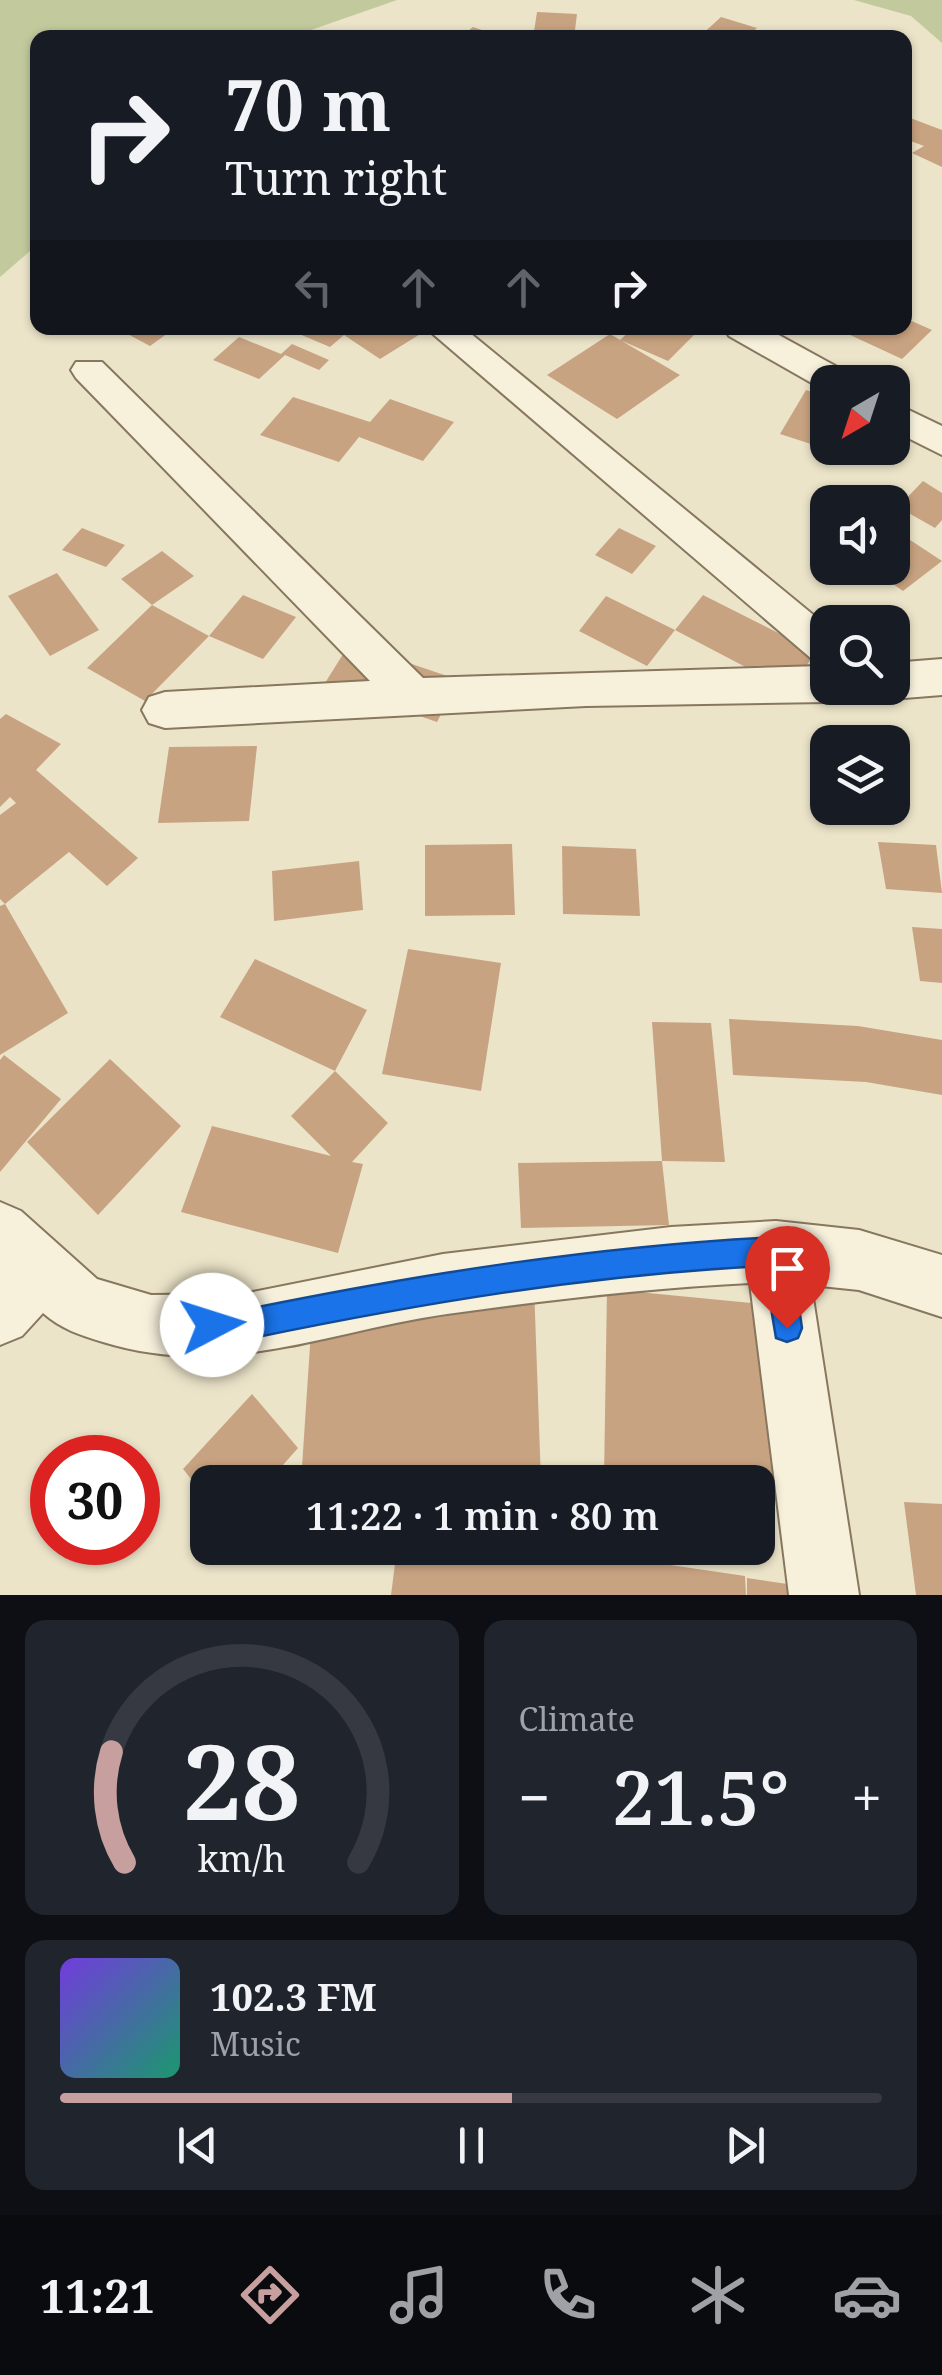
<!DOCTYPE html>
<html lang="en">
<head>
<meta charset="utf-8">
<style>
  :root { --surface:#171b24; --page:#20242c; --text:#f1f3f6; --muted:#9ea1a6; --line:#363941; --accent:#c79f9e }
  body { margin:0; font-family:"Noto Serif",serif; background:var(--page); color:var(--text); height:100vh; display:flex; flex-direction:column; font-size:38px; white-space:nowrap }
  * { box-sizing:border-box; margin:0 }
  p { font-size:32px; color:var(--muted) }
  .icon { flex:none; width:55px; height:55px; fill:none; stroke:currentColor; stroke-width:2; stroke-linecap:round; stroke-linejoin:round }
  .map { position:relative; height:1595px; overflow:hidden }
  .details { display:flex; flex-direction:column; gap:25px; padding:25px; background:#0d0f14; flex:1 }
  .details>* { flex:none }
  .top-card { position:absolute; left:30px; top:30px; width:882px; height:305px; border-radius:20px; box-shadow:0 2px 8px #0004; background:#171b24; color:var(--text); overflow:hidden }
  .needle { width:65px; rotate:219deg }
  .buttons { position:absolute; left:810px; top:365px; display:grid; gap:20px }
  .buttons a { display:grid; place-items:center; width:100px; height:100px; border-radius:20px; background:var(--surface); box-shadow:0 2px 8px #0004; font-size:50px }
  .speed { position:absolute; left:30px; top:1435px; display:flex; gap:20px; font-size:50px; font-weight:700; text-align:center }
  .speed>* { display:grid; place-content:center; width:130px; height:130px; border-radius:50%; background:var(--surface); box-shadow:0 2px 8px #0004; line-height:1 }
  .speed .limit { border:15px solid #d22; background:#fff; color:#111 }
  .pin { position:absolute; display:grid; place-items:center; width:85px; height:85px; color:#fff; margin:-102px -42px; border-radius:50% 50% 50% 0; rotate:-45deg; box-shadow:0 0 10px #0007 }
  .pin .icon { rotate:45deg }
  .me { position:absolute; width:110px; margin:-55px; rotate:85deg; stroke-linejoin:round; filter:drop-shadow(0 0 8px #0008) }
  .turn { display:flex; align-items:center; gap:35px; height:210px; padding:0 30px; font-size:45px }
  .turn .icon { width:130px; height:130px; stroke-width:2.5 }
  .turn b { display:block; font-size:70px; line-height:85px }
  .lanes { display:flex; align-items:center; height:95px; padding:0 30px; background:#0003; justify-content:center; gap:50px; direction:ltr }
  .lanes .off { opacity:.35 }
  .big { font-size:75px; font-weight:600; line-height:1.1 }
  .details .tile { flex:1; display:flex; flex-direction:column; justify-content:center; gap:15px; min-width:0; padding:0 35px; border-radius:20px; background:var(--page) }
  .details .dial { align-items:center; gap:0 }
  .dial svg { height:260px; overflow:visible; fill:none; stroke:var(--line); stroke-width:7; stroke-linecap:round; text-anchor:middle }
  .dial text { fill:var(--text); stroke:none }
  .song { display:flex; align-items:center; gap:30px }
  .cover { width:120px; height:120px; border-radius:15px; background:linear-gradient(135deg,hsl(260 70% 55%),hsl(160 70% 35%)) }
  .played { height:10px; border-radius:5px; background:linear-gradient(90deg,var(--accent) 55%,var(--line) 55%) }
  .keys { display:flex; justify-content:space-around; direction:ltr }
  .heat { display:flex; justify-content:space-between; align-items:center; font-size:55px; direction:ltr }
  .details .tiles { flex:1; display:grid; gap:25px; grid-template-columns:1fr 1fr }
  .tile:last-child { grid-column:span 2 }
  .trip { position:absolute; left:190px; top:1465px; width:585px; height:100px; border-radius:20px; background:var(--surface); box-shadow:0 2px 8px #0004; font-weight:600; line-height:100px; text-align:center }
  .dock { display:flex; height:160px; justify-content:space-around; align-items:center; background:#090b0e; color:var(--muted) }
  .dock .icon { width:70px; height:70px }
  .dock .current { color:var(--accent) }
  .dock b { font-size:45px; color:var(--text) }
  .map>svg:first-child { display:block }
  .green { fill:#c2ca9d }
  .building { fill:#c8a381 }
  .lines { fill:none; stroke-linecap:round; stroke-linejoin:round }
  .minor-casing { stroke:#88775f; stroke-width:4 }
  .minor { fill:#f7f1dc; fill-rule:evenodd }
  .route { fill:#1a73e8; stroke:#114b97; stroke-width:2.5 }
</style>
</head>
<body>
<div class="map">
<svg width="942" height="1595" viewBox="0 0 942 1595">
  <rect width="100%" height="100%" fill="#ece4c9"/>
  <!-- green -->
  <path class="green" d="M0,0H397L291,37L38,38L37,245L0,277Z
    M854,0H942V43L911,16Z"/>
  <!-- building -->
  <path class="building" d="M537,12L577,14L574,38H533Z
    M721,17L757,28L746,38H698Z
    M473,27L503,37V38H459Z
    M905,116L942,130V167L912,153L924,146L905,139Z
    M905,318L932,330L902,359L835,328H905Z
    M127,328H175L150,346L122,331Z
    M285,328H327L344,335L330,347Z
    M356,328H430L380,359L344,335Z
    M633,328H701L668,361L620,340Z
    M610,334L680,375L617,419L547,375Z
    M239,337L281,354L292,344L329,360L319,370L285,355L259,379L213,360Z
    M806,390L828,397V415L811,444L780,434Z
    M293,397L370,422L390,399L454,422L423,461L359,437L339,462L260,435Z
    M923,481L942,493V520L935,528L898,507Z
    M82,528L125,545L106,567L62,550Z
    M619,528L656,546L632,574L595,555Z
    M898,532L942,561L903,591L870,568H892V537Z
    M162,551L194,576L152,605L121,579Z
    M57,573L99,630L50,656L8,596Z
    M243,595L296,617L263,659L209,636Z
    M703,595L816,652L789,690L675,630Z
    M606,596L675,630L647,666L579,631Z
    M152,605L209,636L145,701L87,668Z
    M350,643L459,680L437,722L325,683Z
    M6,714L61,744L36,770L138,858L107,886L69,852L5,904L68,1013L0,1055V906L5,904L0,899V815L16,803L10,797L0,807V719Z
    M257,746L249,821L158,823L169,747Z
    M878,842L936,845L942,893L886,889Z
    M512,844L515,915L425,916V845Z
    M562,846L636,849L640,916L563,914Z
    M359,861L363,910L274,921L272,871Z
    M912,927L942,929V983L920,981Z
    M408,949L501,963L481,1091L382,1074Z
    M255,959L367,1010L335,1071L388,1123L352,1162L363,1164L338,1253L181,1212L212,1126L331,1156L291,1116L335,1071L220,1017Z
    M729,1019L858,1026L942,1040V1095L866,1082L733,1075Z
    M652,1022L711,1023L725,1162L662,1161L669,1225L521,1228L518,1163L662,1161Z
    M4,1055L61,1099L0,1172V1060Z
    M110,1059L181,1126L98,1215L27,1142Z
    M314,1285H534L541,1482H301Z
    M607,1289L782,1306L795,1498L758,1494V1482L604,1478Z
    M252,1394L298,1448L268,1482H208V1500L183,1469Z
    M904,1502L942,1504V1595H916Z
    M397,1548H555L745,1576L746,1595H391Z
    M747,1578L848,1593V1595H747Z"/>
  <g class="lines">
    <!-- minor casing -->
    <g class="minor-casing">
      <path id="minor" d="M426,328H464L828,627V688H848L844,697L828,702L586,706L165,728L149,723L142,710L149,697L165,692L370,681L76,378L71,370L76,362H102L423,678L820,666Z
        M724,328H766L850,374L855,382H828L824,390L729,336Z
        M892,402L942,426V455L892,430Z
        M942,659V695L892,699L876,694L873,688H892V663Z
        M0,1202L21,1211L97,1279L151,1295L243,1294L443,1254L671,1227L776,1221L859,1230L942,1255V1317L859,1290L811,1285L859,1595H789L750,1283C649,1288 548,1300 447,1314C327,1331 226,1380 103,1342C80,1335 61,1329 43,1313L22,1336L0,1345Z"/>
    </g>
    <!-- minor -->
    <use href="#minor" class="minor"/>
  </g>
  <!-- route -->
  <path class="route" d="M776,1237L787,1241L791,1251L802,1328L798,1338L787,1342L776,1338L764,1266C588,1275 416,1304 243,1340L202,1336L198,1325L202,1315L243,1310C420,1274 596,1246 776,1237Z"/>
</svg>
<div class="buttons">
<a><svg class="needle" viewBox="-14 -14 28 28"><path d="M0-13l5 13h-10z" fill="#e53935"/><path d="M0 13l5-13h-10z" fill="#9ea1a6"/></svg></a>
<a><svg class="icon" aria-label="sound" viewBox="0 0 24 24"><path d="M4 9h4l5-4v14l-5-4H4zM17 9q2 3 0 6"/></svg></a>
<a><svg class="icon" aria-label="search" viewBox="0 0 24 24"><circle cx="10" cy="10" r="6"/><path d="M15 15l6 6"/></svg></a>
<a><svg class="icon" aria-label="layers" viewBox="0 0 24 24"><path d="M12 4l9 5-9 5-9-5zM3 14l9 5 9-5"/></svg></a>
</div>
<div class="speed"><div class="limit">30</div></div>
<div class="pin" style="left:787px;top:1328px;background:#d93025"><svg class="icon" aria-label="arrive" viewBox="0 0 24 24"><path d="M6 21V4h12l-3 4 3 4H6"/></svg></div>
<svg class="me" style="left:212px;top:1325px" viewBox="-20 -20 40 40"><circle r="19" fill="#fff"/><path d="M0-13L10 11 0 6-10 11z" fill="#1a73e8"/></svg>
<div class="trip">11:22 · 1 min · 80 m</div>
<div class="top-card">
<div class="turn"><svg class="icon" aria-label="right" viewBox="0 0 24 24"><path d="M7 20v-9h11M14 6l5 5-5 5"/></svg><div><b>70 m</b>Turn right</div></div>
<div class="lanes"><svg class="icon off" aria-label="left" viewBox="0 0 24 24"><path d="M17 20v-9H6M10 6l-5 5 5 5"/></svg><svg class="icon off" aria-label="ahead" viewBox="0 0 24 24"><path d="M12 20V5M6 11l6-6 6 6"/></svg><svg class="icon off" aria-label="ahead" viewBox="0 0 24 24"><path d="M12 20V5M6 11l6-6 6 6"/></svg><svg class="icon" aria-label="right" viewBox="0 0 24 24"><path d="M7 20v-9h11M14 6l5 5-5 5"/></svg></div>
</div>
</div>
<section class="details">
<div class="tiles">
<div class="tile dial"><svg viewBox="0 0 100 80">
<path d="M14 69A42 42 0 1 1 86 69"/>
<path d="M14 69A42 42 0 0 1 10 35" stroke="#c79f9e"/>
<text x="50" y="56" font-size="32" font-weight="700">28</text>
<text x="50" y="72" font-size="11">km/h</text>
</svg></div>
<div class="tile"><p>Climate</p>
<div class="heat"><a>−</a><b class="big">21.5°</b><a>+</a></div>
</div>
<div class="tile">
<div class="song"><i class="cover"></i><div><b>102.3 FM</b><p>Music</p></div></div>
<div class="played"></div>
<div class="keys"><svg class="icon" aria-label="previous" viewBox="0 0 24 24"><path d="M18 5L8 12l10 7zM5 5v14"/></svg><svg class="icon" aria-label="pause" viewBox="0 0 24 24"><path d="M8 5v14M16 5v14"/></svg><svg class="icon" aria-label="next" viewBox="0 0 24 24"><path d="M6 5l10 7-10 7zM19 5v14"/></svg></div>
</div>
</div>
</section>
<nav class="dock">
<b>11:21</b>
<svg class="icon current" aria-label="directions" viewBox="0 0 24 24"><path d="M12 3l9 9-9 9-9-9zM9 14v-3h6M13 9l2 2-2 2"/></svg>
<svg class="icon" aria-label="music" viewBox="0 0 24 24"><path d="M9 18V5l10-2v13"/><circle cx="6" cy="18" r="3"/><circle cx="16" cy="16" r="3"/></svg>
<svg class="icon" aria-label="phone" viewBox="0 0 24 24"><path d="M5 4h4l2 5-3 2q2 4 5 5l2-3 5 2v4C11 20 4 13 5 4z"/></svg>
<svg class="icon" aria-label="climate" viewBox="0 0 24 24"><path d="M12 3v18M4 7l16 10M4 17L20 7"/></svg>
<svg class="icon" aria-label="car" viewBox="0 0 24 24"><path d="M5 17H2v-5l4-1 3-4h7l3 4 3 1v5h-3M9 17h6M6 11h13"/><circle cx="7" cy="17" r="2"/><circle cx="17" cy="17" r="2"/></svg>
</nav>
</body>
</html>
